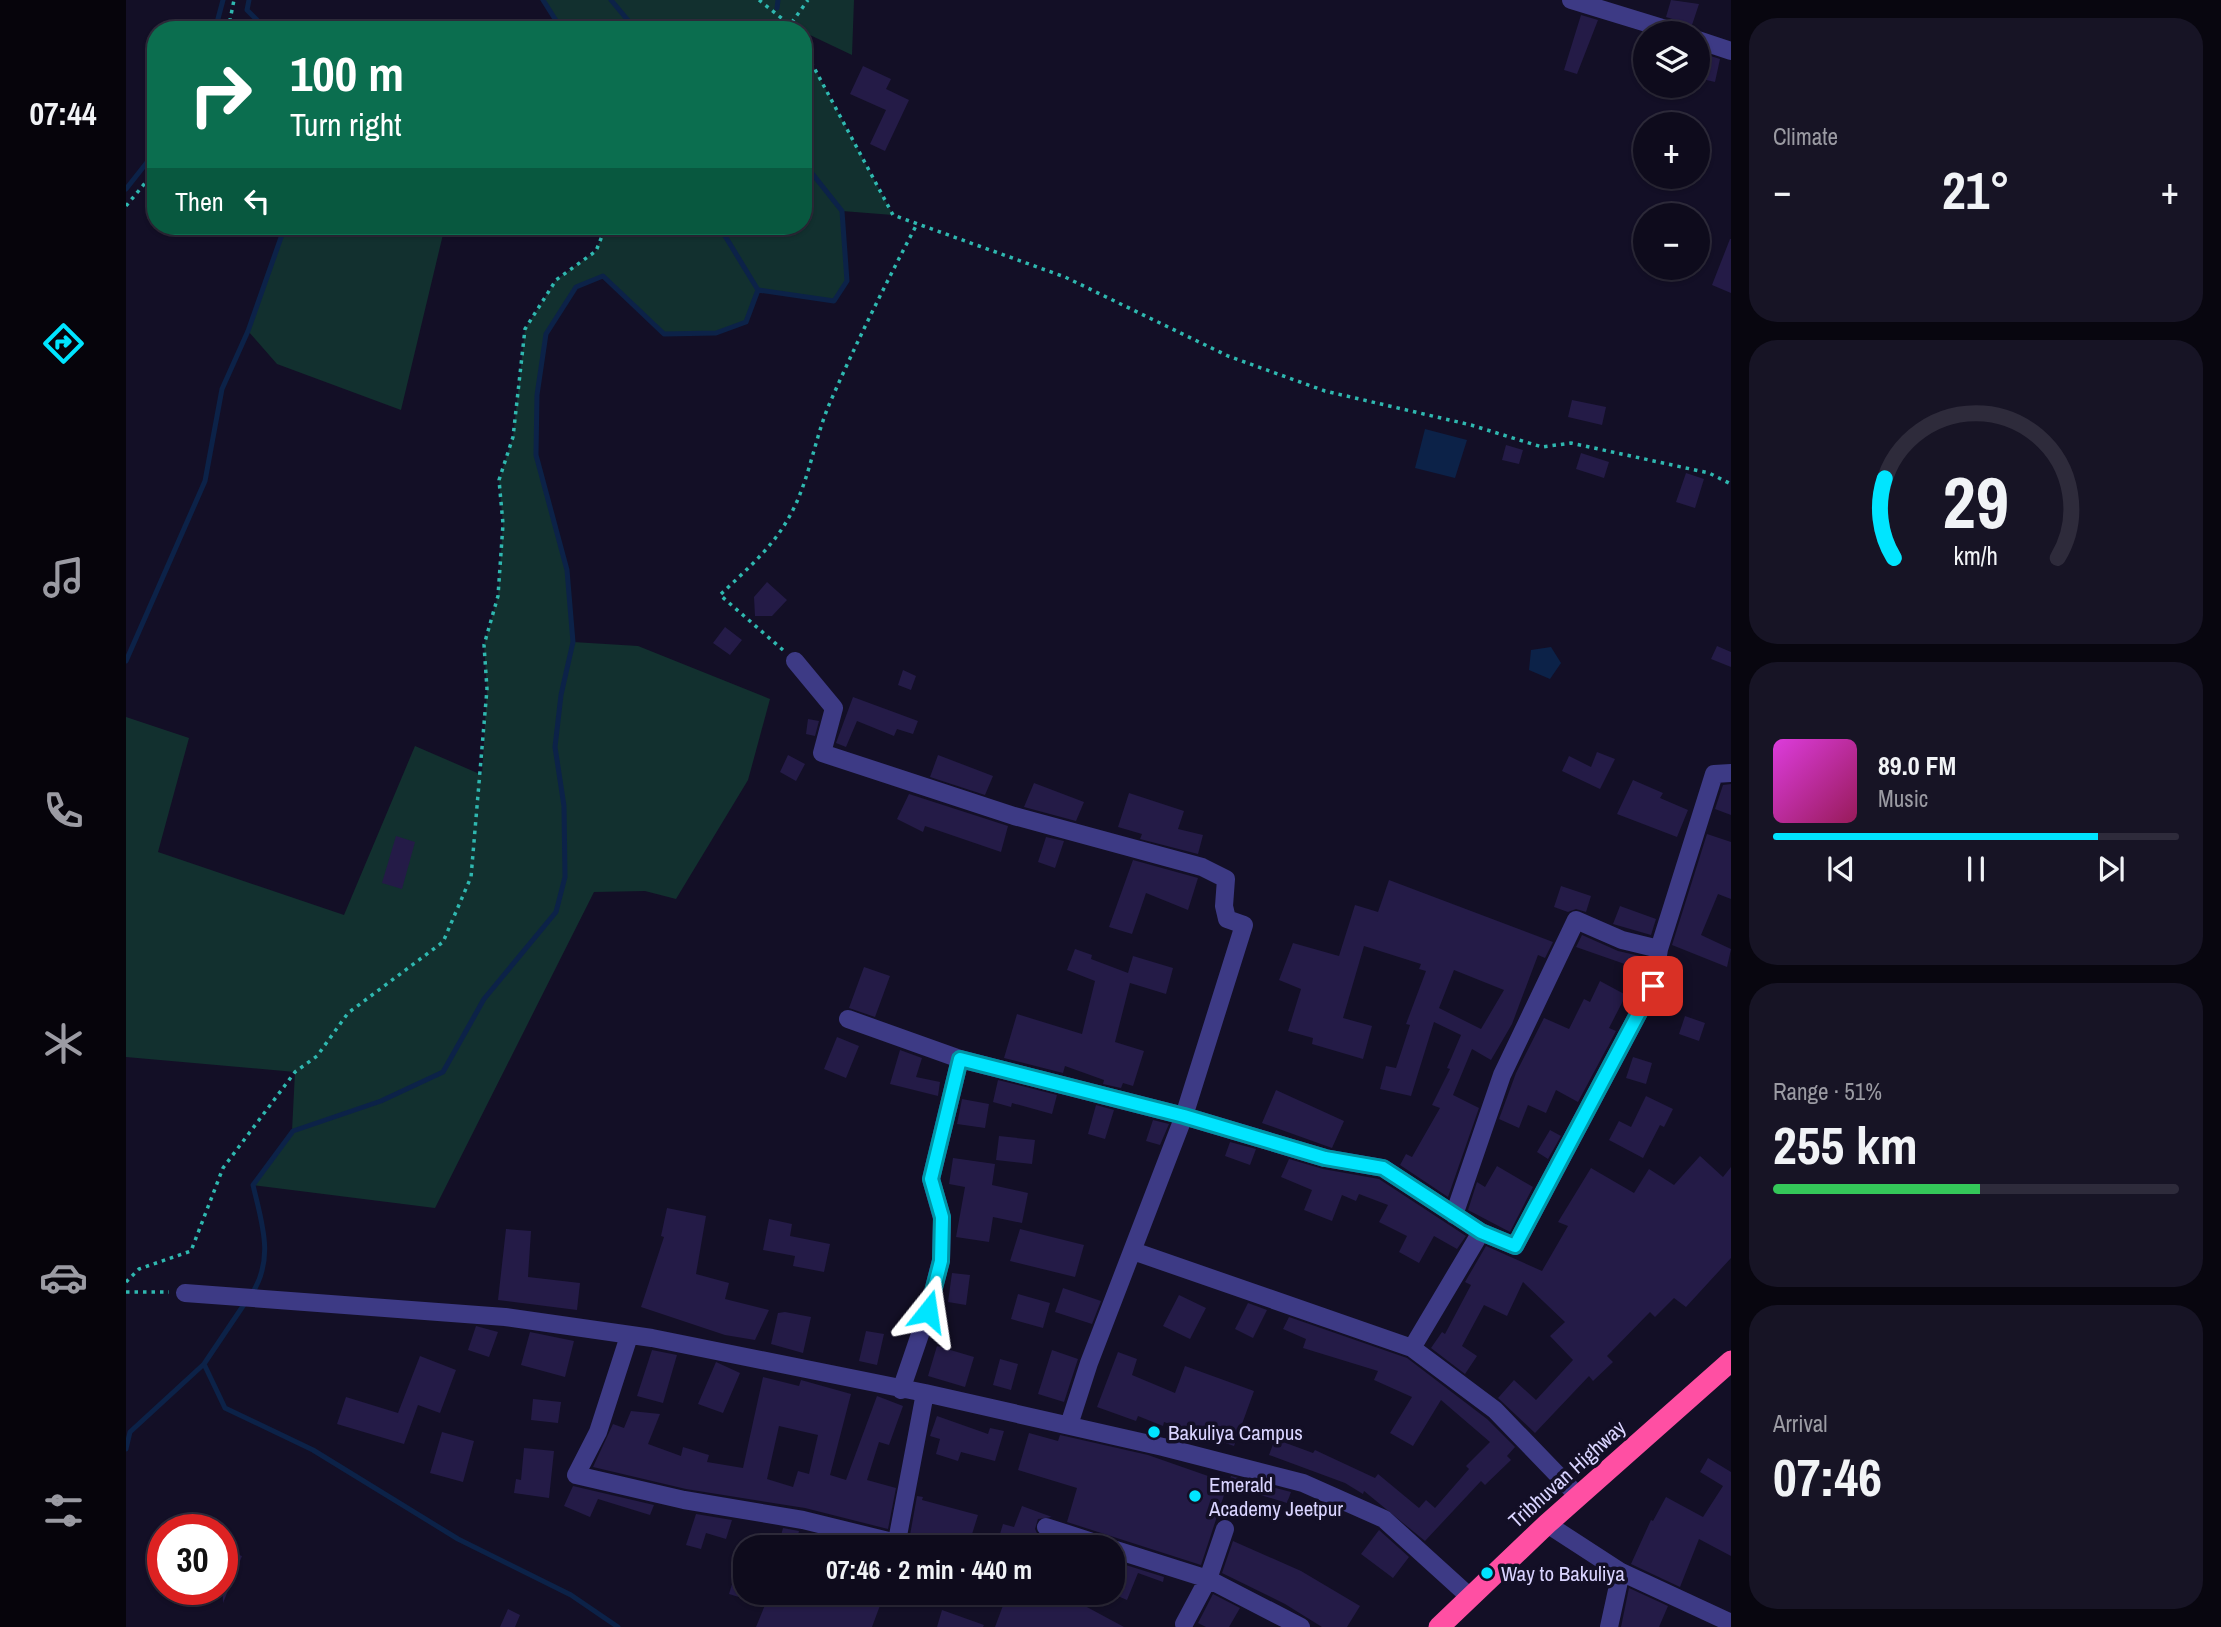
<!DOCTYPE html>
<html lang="en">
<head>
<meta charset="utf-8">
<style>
  :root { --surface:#0e0b1c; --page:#171425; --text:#f1f3f6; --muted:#9b9ba3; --line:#2e2b3b; --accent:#00e5ff }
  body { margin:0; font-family:"Archivo Narrow",sans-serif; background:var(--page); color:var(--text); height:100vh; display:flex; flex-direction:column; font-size:26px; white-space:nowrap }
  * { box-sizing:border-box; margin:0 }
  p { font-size:23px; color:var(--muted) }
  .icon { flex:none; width:38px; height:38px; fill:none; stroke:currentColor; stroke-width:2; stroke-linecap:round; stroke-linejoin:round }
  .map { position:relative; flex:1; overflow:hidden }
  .drawer { display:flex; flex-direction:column; gap:18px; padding:18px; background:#08060f; width:490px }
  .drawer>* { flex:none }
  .hud { position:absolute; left:21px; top:21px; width:665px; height:214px; border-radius:28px; box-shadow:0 2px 5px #0004,0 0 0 2px var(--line); background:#0b6e4f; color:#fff; overflow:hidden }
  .fabs { position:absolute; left:1507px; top:21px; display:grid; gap:14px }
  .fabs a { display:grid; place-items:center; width:77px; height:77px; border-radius:50%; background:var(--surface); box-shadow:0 2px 5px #0004,0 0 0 2px var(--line); font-size:35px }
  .speed { position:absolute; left:21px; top:1514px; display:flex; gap:14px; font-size:35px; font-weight:700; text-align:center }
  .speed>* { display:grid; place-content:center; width:91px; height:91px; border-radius:50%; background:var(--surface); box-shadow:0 2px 5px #0004,0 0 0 2px var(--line); line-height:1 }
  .speed .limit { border:10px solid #d22; background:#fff; color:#111 }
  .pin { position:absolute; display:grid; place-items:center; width:60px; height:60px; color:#fff; margin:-30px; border-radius:14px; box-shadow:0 4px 10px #0006 }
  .me { position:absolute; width:77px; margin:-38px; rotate:15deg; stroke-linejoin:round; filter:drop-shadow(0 0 5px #0008) }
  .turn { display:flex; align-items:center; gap:24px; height:147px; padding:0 28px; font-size:32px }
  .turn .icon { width:91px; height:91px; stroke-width:2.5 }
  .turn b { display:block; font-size:49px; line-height:60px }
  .then { display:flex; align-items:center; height:66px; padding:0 28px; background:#0003; gap:14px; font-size:26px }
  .big { font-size:52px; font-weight:700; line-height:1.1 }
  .drawer .widget { flex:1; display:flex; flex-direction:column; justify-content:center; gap:10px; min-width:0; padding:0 24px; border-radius:28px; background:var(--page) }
  .drawer .dial { align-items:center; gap:0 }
  .dial svg { height:182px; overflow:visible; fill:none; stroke:var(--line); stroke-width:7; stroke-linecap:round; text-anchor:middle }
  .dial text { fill:var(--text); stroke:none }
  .song { display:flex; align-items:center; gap:21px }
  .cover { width:84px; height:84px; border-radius:10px; background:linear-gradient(135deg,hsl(300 70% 55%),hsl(330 70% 35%)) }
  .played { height:7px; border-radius:4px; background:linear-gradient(90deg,var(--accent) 80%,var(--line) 80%) }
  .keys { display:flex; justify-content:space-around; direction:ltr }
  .heat { display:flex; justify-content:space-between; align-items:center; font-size:38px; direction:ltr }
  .charge { height:10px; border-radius:5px; background:linear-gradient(90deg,#34c759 51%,var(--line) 0) }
  .trip { position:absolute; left:607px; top:1535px; width:392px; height:70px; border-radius:28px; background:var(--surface); box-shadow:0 2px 5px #0004,0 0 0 2px var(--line); font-weight:700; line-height:70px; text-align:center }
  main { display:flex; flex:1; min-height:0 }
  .menu { display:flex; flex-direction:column; width:126px; justify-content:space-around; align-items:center; background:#06040b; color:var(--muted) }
  .menu .icon { width:49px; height:49px }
  .menu .current { color:var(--accent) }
  .menu b { font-size:32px; color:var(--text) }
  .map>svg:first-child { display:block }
  .green { fill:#12302f }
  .water { fill:#0c2248 }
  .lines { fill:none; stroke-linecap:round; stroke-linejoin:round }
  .stream { stroke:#0c2248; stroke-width:5 }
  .building { fill:#241b47; fill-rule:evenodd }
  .path { stroke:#2fb8b0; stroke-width:3.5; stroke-dasharray:3.5 5; stroke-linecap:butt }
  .street { stroke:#3d3a85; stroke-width:18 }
  .highway { stroke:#ff4fa3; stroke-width:21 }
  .route-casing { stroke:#0095a6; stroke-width:18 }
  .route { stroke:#00e5ff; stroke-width:12 }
  .poi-dot { fill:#00e5ff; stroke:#130f26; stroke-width:2.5 }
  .labels { text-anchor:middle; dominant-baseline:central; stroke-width:7; stroke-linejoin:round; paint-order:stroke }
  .poi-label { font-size:21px; fill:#d9d4ff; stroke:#130f26; text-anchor:start }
  .street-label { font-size:21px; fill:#d9d4ff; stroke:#130f26 }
</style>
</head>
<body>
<main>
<nav class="menu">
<b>07:44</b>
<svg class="icon current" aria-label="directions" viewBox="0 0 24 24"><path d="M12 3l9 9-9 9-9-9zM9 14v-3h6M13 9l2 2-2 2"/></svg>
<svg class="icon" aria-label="music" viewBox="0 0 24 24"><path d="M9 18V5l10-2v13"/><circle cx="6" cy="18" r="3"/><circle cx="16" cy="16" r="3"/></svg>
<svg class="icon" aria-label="phone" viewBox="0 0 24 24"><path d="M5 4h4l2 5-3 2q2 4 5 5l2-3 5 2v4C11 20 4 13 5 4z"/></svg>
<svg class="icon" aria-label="climate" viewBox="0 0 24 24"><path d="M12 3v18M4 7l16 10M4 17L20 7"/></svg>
<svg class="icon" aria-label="car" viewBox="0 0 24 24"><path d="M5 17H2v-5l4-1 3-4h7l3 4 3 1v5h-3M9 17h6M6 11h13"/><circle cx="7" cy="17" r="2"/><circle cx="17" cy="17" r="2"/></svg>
<svg class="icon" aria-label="filters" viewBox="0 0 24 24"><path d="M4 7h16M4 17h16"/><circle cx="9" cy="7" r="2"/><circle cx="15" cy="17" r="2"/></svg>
</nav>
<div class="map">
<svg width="1605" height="1627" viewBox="0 0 1605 1627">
  <rect width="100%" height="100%" fill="#130f26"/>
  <!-- green -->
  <path class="green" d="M417,0H728L726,55L665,26L666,30H436Z
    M677,47L767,215L716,211L721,281L708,301L632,290L620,322L590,333L538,334L477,276L450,287L420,334L411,395L410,455L441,570L447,642L512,646L644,699L622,780L550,899L519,891L468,892L309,1208L127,1185L166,1131L169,1072L0,1057V717L63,738L32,852L218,915L289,746L356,775L361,689L358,645L372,596L377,524L373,480L387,437L399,329L430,280L470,251L480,226H677Z
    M159,226H319L275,410L151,364L122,331Z"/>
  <!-- water -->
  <path class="water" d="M1299,429L1341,440L1329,478L1289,468Z
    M1425,647L1435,663L1424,679L1403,670L1405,650Z"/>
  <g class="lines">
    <!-- stream -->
    <path class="stream" d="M123,0L121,10L141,30
      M417,0L436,30
      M485,0L510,30
      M651,8L652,0
      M89,30L97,0
      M0,189L30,151
      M632,290L708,301L721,281L716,211L677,162
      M0,661L79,481L96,389L122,331L159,226
      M125,1295C149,1259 136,1224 127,1185L167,1131L255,1101L317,1072L358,999L430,912L439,877L438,806L429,747L435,695L447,642L441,570L410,455L411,395L420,334L450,287L477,276L538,334L590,333L620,322L632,290L593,226
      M119,1303L78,1364L99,1408L187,1450L332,1539L445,1595L492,1627
      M0,1449L4,1432L78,1364"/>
  </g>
  <!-- building -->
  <path class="building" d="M1545,0L1573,4L1566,25L1540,17Z
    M1455,15L1472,20L1451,74L1438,70Z
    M1572,52L1594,59L1589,82L1572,78Z
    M737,66L765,79L760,89L783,100L759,151L744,144L760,110L724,94Z
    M1604,239H1605V293L1586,285Z
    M1446,400L1480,407L1476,425L1442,417Z
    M1380,445L1397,450L1393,464L1376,460Z
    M1455,453L1483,462L1478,478L1450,469Z
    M1560,473L1578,479L1569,508L1550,502Z
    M641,582L661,600L646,616H629L628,597Z
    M599,627L616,640L604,655L587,643Z
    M1591,646L1605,652V667L1585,659Z
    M777,670L790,676L785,690L772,685Z
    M727,697L792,721L787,734L771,729L768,736L731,721L720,747L710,743Z
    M682,719L693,721L689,736L680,734Z
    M1471,752L1489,759L1474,789L1436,771L1443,756L1465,767Z
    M662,755L679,764L670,781L654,772Z
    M812,755L867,776L859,795L804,777Z
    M1507,780L1537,793L1534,798L1562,810L1551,837L1491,814Z
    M908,783L958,802L950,821L898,807Z
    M1605,784V815L1589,809L1597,785Z
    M1003,793L1058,811L1052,829L1077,835L1072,854L1014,839L1016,834L992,827Z
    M783,794L882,826L875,852L799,826L797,832L771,819Z
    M1581,834L1605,842V899L1592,894L1575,935L1605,949L1601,967L1546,945Z
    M270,836L289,842L276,889L256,883Z
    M920,837L938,841L929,868L912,862Z
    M1007,860L1072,878L1062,910L1020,893L1006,934L983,927Z
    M1263,880L1427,942L1419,958L1412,955L1386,1024L1365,1060L1346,1049L1327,1095L1353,1108L1322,1197L1274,1165L1280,1154L1286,1157L1314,1108L1306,1105L1324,1069L1321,1068L1335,1035L1308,1022L1285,1096L1254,1089L1260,1066L1270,1068L1284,1025L1280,1024L1300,971L1293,969L1295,964L1238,946L1217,1018L1246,1026L1237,1059L1186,1044L1187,1038L1162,1031L1175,989L1153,980L1167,943L1213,956L1229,905L1252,912ZM1328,970L1378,990L1355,1029L1313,1008Z
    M1435,886L1465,896L1460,912L1450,909L1442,912L1428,907Z
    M1494,906L1530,919L1525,935L1487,924Z
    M1456,935L1492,951L1518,957L1513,969L1450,947Z
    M949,949L966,955L965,959L1002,973L1007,956L1047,968L1040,994L1004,983L989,1042L1018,1051L1007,1086L997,1083L995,1088L977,1084L978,1080L939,1066L937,1073L878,1058L891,1014L956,1034L969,981L941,970Z
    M738,967L764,976L749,1017L723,1008Z
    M1474,981L1500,995L1483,1028L1490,1031L1452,1102L1430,1090L1420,1113L1402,1105L1393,1128L1373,1119L1390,1073L1418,1018L1443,1029L1458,999L1464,1002Z
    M1559,1016L1579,1023L1573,1041L1553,1034Z
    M711,1037L733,1046L720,1078L698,1069Z
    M774,1050L796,1058L790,1077L814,1082L812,1096L764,1084Z
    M1507,1057L1526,1063L1520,1084L1500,1078Z
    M872,1080L931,1095L926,1114L886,1103L885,1107L867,1102Z
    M1150,1090L1218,1121L1206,1148L1136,1123Z
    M1520,1096L1547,1109L1538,1127L1534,1125L1517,1158L1483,1140L1493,1121L1505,1127Z
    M836,1099L863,1104L859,1128L831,1124Z
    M970,1105L988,1110L979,1139L962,1134Z
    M1027,1120L1043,1124L1034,1145L1020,1141Z
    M1424,1130L1435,1136L1422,1159L1411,1152Z
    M873,1136L909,1140L906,1164L870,1160Z
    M1104,1142L1130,1149L1124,1165L1099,1156Z
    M1574,1156L1597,1177L1605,1167V1258L1560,1307L1548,1298L1529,1317L1524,1312L1481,1356L1487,1362L1467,1381L1463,1376L1409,1433L1372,1398L1388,1380L1410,1400L1447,1360L1424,1336L1439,1322L1397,1282L1381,1316L1358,1305L1336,1346L1351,1356L1339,1374L1305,1348L1316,1332L1319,1334L1345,1285L1339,1282L1360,1246L1416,1271L1442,1226L1432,1222L1465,1168L1508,1193L1523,1169L1548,1185Z
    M827,1158L869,1164L866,1185L902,1193L896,1223L867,1217L863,1242L830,1237L839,1187L823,1184Z
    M1163,1159L1197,1169L1253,1179L1340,1236L1331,1249L1308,1236L1293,1263L1273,1252L1281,1236L1253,1222L1262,1205L1233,1194L1230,1201L1216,1195L1206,1221L1178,1210L1186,1190L1155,1177Z
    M1371,1166L1407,1187L1384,1232L1342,1210L1351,1182L1359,1187Z
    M541,1208L580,1216L570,1274L603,1283L599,1299L643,1310L629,1340L599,1335L515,1307L538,1237L535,1236Z
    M643,1219L666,1224L664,1236L704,1244L698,1272L667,1266L669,1256L637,1250Z
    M380,1229L405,1231L402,1277L454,1283L451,1310L372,1300Z
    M894,1229L958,1245L949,1277L884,1261Z
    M826,1273L844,1275L840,1305L822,1302Z
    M937,1288L975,1301L966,1324L929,1312Z
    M892,1294L924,1303L917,1328L885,1319Z
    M1053,1295L1080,1308L1064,1339L1037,1326Z
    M1122,1303L1141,1310L1127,1338L1109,1329Z
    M659,1312L685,1317L677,1353L645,1344L652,1313Z
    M1163,1317L1281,1358L1361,1419L1389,1447L1381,1456L1385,1460L1359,1485L1355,1481L1299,1541L1238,1491L1237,1494L1219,1483L1143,1455L1149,1439L1187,1453L1189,1450L1249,1478L1252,1474L1293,1508L1300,1500L1309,1508L1343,1469L1340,1466L1364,1442L1315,1400L1287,1446L1264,1433L1286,1397L1248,1380L1252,1371L1177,1348L1180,1339L1157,1329Z
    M350,1326L372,1332L363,1357L342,1350Z
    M740,1331L758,1334L751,1365L733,1361Z
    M404,1332L448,1341L439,1377L395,1365Z
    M811,1346L848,1357L839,1387L802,1376Z
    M526,1350L551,1355L537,1403L511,1396Z
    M926,1350L952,1359L938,1402L912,1394Z
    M992,1352L1011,1359L1006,1375L1049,1393L1059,1366L1128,1391L1108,1446L1038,1422L1037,1426L1012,1416L1010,1421L971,1407Z
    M294,1356L330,1370L314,1413L292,1405L278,1444L211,1424L220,1397L272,1413Z
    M874,1359L892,1364L885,1390L867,1385Z
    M590,1362L614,1373L597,1413L572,1404Z
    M637,1377L673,1386L675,1380L725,1394L704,1475L720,1480L751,1396L777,1406L763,1445L753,1442L741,1480L770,1488L762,1529L679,1508L560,1489L467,1467L487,1424L498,1428L505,1411L534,1414L522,1444L555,1456L557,1447L583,1455L581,1462L617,1468ZM653,1426L692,1435L683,1474L672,1471L667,1487L641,1479Z
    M407,1399L435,1402L432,1423L405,1420Z
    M811,1416L862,1434L864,1428L878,1431L869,1461L835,1452L832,1461L810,1454L814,1439L804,1436Z
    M316,1432L348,1441L337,1482L304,1473Z
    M903,1433L932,1441L934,1435L1022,1455L1102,1483L1075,1565L941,1522L951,1488L892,1470Z
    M398,1448L428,1451L423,1498L388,1493L390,1479L395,1480Z
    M1582,1458L1605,1472V1556L1573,1539L1554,1587L1505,1564L1525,1520L1527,1521L1540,1497L1577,1517L1597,1486L1574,1472Z
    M1105,1476L1165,1492L1161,1503L1102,1485Z
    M447,1486L528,1505L524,1515L472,1499L464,1517L438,1506Z
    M791,1496L797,1497L796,1500L852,1515L842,1547H798L794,1538L784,1535Z
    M896,1506L926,1517L912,1519L909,1529L912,1535L945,1547H870L877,1524L888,1527Z
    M570,1514L606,1520L600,1539L580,1533L575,1549L560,1545Z
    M657,1528L673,1531L669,1547H652Z
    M1253,1530L1283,1557L1267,1578L1235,1554Z
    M707,1539L739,1547H704Z
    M1107,1541L1175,1571L1234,1606L1221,1627H1196L1159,1604L1096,1573Z
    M102,1551L116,1556L97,1603L96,1568Z
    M616,1552H620V1592H759L746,1627H630L639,1605L603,1594Z
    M987,1561L1038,1577L1037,1582L1012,1573L1001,1600L987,1594Z
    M1503,1588L1542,1606L1533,1627H1495Z
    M882,1592H933L998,1627H869Z
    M1087,1594L1114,1608L1103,1627H1080L1072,1623Z
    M382,1609L394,1615L389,1627H374Z
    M816,1610L858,1625L857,1627H811Z"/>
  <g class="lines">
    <!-- path -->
    <path class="path" d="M633,0L664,25
      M102,30L108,0
      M666,30L664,25L682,0
      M677,47L767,215L939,277L1102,356L1199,391L1345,425L1416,447L1445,443L1583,473L1605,484
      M0,206L30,170
      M657,650L594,595C619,571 645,549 662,519C684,482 688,437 706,398C732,339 761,281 791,224
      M0,1282L13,1269L65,1251L97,1168L169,1072L191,1056L222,1013L317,942L345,877L361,689L358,645L372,596L377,524L373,480L387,437L399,329L430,280L470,251L480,226
      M0,1292H43"/>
    <!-- street -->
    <path class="street" d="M1445,0L1553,33
      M1572,40L1605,51
      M669,661L708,708L696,753L888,816L1076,867L1100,879L1098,906L1101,919L1118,925L1058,1116L963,1363L943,1425
      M722,1019L834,1059L1058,1116L1199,1158L1257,1168L1355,1232L1389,1246L1527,986L1533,949
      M1328,1215L1376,1075L1450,920L1496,940L1533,949L1588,774L1605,773
      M1007,1251L1286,1348L1369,1410L1452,1496
      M59,1293L379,1317L526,1338L799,1393L1037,1447L1177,1483L1258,1519L1344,1597
      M503,1336L472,1432L450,1475L558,1500L677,1520L787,1547
      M1286,1348L1355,1232
      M775,1390L802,1311L815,1260L816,1218L805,1179L834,1059
      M1421,1524L1495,1572L1605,1623
      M920,1527L982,1547
      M771,1541L799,1393
      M987,1549L1082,1579L1175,1627
      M1058,1624L1082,1579L1099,1529
      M1483,1627L1495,1572"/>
    <!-- highway -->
    <path class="highway" d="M1313,1627L1421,1524L1605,1361"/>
  </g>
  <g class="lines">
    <!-- route casing -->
    <g class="route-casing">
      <path id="route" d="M802,1311L815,1261L816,1217L805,1179L834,1059L1058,1116L1199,1158L1257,1168L1355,1232L1389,1246L1527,986"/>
    </g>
    <!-- route -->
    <use href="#route" class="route"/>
  </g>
  <!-- markers -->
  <g class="poi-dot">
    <circle cx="1028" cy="1432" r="7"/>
    <circle cx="1069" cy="1496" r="7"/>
    <circle cx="1361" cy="1573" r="7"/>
  </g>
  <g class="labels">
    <!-- poi labels -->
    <g class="poi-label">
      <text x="1042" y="1432">Bakuliya Campus</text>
      <text x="1083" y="1484">Emerald<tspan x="1083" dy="24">Academy Jeetpur</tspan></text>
      <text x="1375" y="1573">Way to Bakuliya</text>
    </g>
    <!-- street labels -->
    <g class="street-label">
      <text transform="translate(1441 1474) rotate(-42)">Tribhuvan Highway</text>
    </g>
  </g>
</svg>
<div class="fabs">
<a><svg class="icon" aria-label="layers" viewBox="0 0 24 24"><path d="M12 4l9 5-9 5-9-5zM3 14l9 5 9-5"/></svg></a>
<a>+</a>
<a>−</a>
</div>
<div class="speed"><div class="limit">30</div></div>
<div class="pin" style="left:1527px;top:986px;background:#d93025"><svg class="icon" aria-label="arrive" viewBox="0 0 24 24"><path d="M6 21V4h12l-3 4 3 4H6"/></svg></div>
<svg class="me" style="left:802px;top:1311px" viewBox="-20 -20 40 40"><path d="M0-17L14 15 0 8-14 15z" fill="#00e5ff" stroke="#fff" stroke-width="4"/></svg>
<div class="trip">07:46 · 2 min · 440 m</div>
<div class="hud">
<div class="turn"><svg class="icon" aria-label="right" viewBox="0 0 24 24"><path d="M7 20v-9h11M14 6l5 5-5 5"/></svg><div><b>100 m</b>Turn right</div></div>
<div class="then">Then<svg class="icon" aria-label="left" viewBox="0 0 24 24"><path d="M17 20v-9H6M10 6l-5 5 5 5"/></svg></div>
</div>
</div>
<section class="drawer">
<div class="widget"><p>Climate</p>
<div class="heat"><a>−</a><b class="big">21°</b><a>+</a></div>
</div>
<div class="widget dial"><svg viewBox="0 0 100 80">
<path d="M14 69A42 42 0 1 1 86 69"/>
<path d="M14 69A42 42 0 0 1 10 34" stroke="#00e5ff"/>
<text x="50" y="56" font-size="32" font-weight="700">29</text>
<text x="50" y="72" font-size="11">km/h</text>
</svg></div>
<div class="widget">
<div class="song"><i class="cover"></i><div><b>89.0 FM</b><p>Music</p></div></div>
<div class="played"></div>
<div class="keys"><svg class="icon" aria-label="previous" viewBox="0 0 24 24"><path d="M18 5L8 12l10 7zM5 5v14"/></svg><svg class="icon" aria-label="pause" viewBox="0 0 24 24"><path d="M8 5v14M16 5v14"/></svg><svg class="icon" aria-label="next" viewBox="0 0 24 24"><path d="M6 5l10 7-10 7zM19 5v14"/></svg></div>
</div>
<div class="widget"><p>Range · 51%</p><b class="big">255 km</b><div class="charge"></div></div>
<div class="widget"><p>Arrival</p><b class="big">07:46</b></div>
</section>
</main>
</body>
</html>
